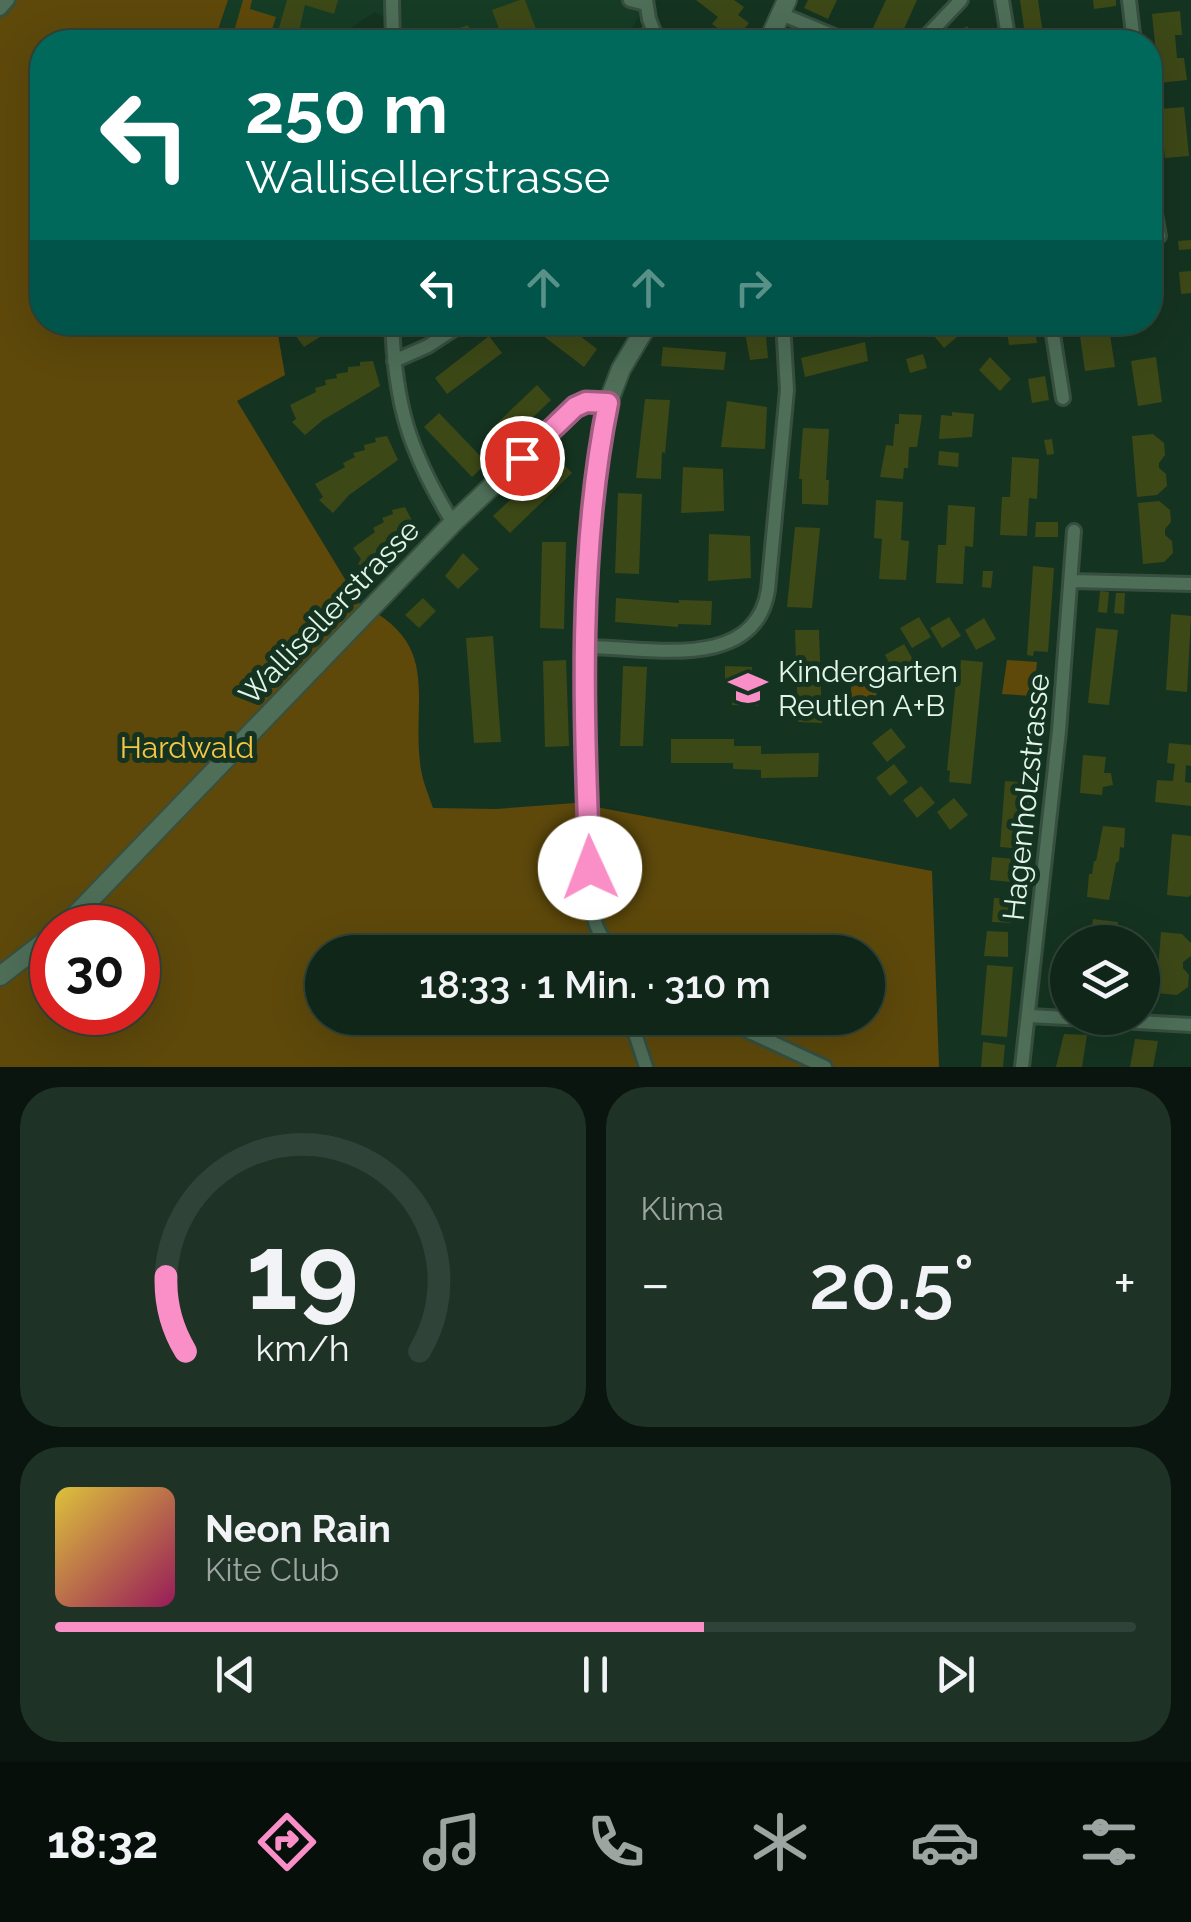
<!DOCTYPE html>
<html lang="de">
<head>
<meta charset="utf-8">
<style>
  :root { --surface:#102619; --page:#1e3226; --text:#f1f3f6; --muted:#9ca5a2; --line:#304338; --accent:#fa8fc8 }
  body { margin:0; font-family:Raleway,sans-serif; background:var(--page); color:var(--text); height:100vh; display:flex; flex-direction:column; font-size:38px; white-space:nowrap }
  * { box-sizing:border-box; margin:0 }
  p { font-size:32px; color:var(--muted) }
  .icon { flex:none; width:55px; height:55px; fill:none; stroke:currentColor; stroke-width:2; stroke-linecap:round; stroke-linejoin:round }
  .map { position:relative; height:1067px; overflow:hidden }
  .side { display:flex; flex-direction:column; gap:20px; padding:20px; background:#09150e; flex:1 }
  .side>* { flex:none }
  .top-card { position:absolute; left:30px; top:30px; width:1132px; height:305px; border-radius:40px; box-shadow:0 10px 40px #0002,0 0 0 2px var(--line); background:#00695c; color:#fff; overflow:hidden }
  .tools { position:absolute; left:1050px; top:925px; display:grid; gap:20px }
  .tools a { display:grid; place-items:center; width:110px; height:110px; border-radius:50%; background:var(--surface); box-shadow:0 10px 40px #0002,0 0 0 2px var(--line); font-size:50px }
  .speed { position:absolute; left:30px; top:905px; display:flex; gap:20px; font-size:50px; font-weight:700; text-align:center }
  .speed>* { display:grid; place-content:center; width:130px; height:130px; border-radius:50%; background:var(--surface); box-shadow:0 10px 40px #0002,0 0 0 2px var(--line); line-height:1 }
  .speed .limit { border:15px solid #d22; background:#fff; color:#111 }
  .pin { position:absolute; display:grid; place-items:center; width:85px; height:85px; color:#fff; margin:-42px; border:5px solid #fff; border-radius:50%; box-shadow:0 2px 10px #0007 }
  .me { position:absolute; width:110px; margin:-55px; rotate:358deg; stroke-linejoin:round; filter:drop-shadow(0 0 8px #0008) }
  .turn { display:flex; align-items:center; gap:35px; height:210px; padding:0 50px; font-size:45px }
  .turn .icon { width:130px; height:130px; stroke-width:2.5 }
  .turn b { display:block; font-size:70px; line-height:85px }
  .lanes { display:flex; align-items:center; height:95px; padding:0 50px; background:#0003; justify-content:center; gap:50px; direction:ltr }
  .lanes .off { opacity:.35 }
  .big { font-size:75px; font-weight:600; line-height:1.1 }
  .side .widget { flex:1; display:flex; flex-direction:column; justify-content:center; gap:15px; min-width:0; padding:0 35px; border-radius:40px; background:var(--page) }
  .side .dial { align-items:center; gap:0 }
  .dial svg { height:260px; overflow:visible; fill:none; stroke:var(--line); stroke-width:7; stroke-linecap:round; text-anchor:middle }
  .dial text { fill:var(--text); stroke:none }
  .song { display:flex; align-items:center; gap:30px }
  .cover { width:120px; height:120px; border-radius:15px; background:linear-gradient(135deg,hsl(50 70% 55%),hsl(330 70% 35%)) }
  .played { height:10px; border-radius:5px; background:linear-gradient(90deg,var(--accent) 60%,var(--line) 60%) }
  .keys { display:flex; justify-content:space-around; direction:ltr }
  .heat { display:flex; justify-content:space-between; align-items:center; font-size:55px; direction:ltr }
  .side .tiles { flex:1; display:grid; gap:20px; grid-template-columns:1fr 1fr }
  .widget:last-child { grid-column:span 2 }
  .trip { position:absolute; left:305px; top:935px; width:580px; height:100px; border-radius:50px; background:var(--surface); box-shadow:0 10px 40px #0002,0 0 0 2px var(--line); font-weight:600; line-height:100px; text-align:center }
  .menu { display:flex; height:160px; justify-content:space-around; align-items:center; background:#060f0a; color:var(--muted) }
  .menu .icon { width:70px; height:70px }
  .menu .current { color:var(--accent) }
  .menu b { font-size:45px; color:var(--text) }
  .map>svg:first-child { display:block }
  .built { fill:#163c25 }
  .green { fill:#5e490b; fill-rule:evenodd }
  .building { fill:#3d4817 }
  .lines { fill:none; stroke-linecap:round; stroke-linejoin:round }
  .street-casing { stroke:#364f3f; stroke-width:18 }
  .secondary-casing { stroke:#364f3f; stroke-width:22 }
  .street { stroke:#4e6e58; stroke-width:12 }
  .secondary { stroke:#4e6e58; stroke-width:18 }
  .route-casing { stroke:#a25d82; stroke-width:25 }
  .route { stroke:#fa8fc8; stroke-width:18 }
  .labels { text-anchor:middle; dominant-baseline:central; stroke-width:10; stroke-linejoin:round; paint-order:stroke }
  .street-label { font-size:30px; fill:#e3f5e8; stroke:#153321 }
  .poi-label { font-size:30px; fill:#e3f5e8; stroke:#153321; text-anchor:start }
  .park-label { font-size:30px; fill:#f7c643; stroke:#153321 }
</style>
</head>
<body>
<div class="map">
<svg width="1191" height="1067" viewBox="0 0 1191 1067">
  <rect width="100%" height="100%" fill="#153321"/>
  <!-- built -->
  <path class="built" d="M228,0H646V4L624,42H393V23L375,12L329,42H215Z"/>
  <!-- green -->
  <path class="green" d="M0,0H228L214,42H42V322L276,323L285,375L237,401L360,604C444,645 410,698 421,770C423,782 429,796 433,808L496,809L575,803L932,871L939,1067H0ZM52,928H138V1012H52ZM322,952H868V1018H322Z
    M243,0H252L250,9L276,17L268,42H231Z
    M1007,660L1037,662L1033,696L1002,694Z
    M861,675L874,676L877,679L876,704L856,716L849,712L852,680Z"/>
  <!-- building -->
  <path class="building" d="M287,0H338L334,14L305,5L297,40L275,42Z
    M520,0H525L541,42H504L492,10Z
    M696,0H734L744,7L738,15L749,23L735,41L712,24L718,17Z
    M808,0H837L828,19L804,8Z
    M886,0H917L898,42L871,32Z
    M1020,0H1038L1043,34L1025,35Z
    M1093,0H1116V6L1094,9Z
    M1180,11L1182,35H1175L1177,58H1184L1187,80L1159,83L1152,14Z
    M468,25L474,42H419Z
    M967,26L976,42H942L953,35Z
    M1119,33L1121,42H1097L1096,36Z
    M1184,107L1189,156L1165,158L1160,109Z
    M1191,240V249L1179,250L1178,241Z
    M1191,271V293L1181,294L1179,272Z
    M295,322H344L304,347L293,332L297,329Z
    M545,322H562L597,349L584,367L538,332Z
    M743,322H762L765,326L768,358L750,360Z
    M927,322H949L946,325L957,337L944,348L925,325Z
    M1078,322H1108L1115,367L1085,371Z
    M1024,325L1025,333L1035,331L1037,343L1009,345L1006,327Z
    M489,336L502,353L447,394L435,378Z
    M865,342L868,361L805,377L801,358Z
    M663,347L726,352L724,370L661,366Z
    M923,354L927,368L910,373L906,359Z
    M990,357L1011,379L1000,391L979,370Z
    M1156,357L1162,402L1138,406L1131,361Z
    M373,361L380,386L323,420L305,435L292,422L296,419L290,405L316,392L315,388L326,385L325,380L337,378L336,374L348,372V367L360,366V362Z
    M1045,376L1049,400L1032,403L1028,379Z
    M537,385L551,400L502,447L488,432Z
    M645,399L670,400L665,453L662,452L661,479L636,478Z
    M727,401L767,407L765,449L721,447Z
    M952,412L974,414L972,437L939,439L941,415L952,416Z
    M439,413L487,463L472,477L424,427Z
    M899,414L922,415L917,447H909L908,468H904L903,479L880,477L886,445L893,446L895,424H899Z
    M803,428L829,429L826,480H829L828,505L802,504V479H799Z
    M1153,434L1164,443L1165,455L1159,463V468L1166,474L1167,486L1157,495L1137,497L1132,436Z
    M387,436L398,460L349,495L333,513L319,500L323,497L315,484L345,467L343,463L355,457L353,453L365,450L364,445L376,442L375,438Z
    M1052,439L1054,454L1047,455L1044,440Z
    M939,451L959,453L958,467L938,465Z
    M556,457L572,473L510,533L493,516Z
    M1012,457L1039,459L1037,499L1029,498L1027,536L1000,535L1002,497H1010Z
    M683,467L723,469L724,511L681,513Z
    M618,493L642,494L639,574L615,573Z
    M876,500L903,502L901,540L909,541L906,580L879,579L882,539L874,538Z
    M1159,501L1170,510L1171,522L1165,529V535L1172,541L1173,553L1164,562L1143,564L1138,503Z
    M948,505L975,507L973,547L965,546L963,584L936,583L938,545H946Z
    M405,507L416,528L372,573L358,564L361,559L353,548L375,532L373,528L384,522L382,518L393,514L392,510Z
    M1036,522H1058V537H1035Z
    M795,527L820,528L812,608L787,607Z
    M709,534L750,536L751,578L708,581Z
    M542,542H566L564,629L540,628Z
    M463,553L479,569L458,589L445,576Z
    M1033,566L1054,568L1048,652L1034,651L1033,656L1027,655Z
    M983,571H993L991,588L982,587Z
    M1100,591L1109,592L1107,613L1098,612Z
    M1116,593H1125L1124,614L1114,613Z
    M423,598L436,611L419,628L405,615Z
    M616,598L679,603V600L712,601L711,625L678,624V627L615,622Z
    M1171,614L1191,616L1187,692L1166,690Z
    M919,617L931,637L912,648L900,628Z
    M949,617L961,636L942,648L930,628Z
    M984,618L996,639L976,650L965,630Z
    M1096,628L1118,630L1109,705L1088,703Z
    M795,630H819L822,723L798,722Z
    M493,636L501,742L474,743L466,638Z
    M904,644L915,663L896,675L885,655Z
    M566,660L569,746L545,747L543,661Z
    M961,660L983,662L971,784L949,782L950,771L947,770L957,671L960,672Z
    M623,666L647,667L643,746H620Z
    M725,666L752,667L751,679L764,680L758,706L732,705L733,683H725Z
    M891,728L906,747L887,762L872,743Z
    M671,739H734V746H761V754L819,753L818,777L761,778V770L733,769V763H671Z
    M1169,743L1191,745V766L1186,765L1185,782L1191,783V806L1155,802L1157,780L1173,781L1175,764L1167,763Z
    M1083,755L1106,757L1104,773H1111L1113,785L1103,787L1102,795L1080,793Z
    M894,764L908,782L890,796L876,778Z
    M1005,781L1031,783L1025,849L1000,847Z
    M921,786L935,803L917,818L903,800Z
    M954,798L968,815L950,830L937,812Z
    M1103,826L1125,828L1124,848L1120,847L1119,861L1116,863L1109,900L1087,897L1089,874H1092L1094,861H1096Z
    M1172,834L1191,836V895L1188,897L1167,895Z
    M992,857L1014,859L1012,882L990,880Z
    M994,898L1014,899L1011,923L992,922Z
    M1093,919L1118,922L1113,942H1090Z
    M987,931L1008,932V957L984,956Z
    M1161,932L1182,934L1191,943V956L1183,962V968L1189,975L1188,987L1177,995L1156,993Z
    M987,965L1013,967L1007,1037L981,1035Z
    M1064,1034L1087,1035L1082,1067H1056Z
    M1135,1039L1158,1041L1153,1067H1130Z
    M983,1042L1005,1045L1003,1067H981Z"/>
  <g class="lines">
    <!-- street casing -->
    <g class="street-casing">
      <path id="street" d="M392,0L393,42
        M630,0L646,4
        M646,0L649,19L658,42
        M1002,0L1009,42
        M1129,0L1134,42
        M0,9L8,0
        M781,14L849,42
        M629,42L653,33
        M921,42L961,0
        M1150,187L1159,236
        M392,322C395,406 409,451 453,523
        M977,322H987
        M1051,322L1063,398
        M394,361L428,346L465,322
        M608,403C582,533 586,666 588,798C588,834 583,894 597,927C600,936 607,944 613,952
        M1072,581L1191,584
        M587,647C647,647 755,673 768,590L787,390L783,322
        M1030,1016L1191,1025
        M630,1018L646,1067
        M720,1018L825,1067
        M1022,1067L1059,731L1074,531"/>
    </g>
    <!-- secondary casing -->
    <g class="secondary-casing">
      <path id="secondary" d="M768,42L787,0
        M63,928L453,523L575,407L586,402L608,403L621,369L649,322
        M0,976L52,936"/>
    </g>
    <!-- street -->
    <use href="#street" class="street"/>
    <!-- secondary -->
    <use href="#secondary" class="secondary"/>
  </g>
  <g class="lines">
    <!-- route casing -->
    <g class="route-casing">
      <path id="route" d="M522,458L575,407L586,402L608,403C578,550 583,718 590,868"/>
    </g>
    <!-- route -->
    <use href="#route" class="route"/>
  </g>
  <!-- icons -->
  <defs>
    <g id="school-bare" transform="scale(3)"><path d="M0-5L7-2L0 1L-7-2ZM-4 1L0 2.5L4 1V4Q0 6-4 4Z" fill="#fa8fc8" stroke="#153321" stroke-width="2.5" paint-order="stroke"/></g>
  </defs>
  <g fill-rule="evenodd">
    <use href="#school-bare" x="748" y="688"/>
  </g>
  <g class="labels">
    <!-- street labels -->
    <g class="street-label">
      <text transform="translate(329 612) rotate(-46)">Wallisellerstrasse</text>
      <text transform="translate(1026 797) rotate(-84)">Hagenholzstrasse</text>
    </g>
    <!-- poi labels -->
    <g class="poi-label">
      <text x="778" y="671">Kindergarten<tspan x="778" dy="34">Reutlen A+B</tspan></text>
    </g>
    <!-- park labels -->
    <g class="park-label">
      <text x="187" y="747">Hardwald</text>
    </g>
  </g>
</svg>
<div class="tools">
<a><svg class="icon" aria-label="layers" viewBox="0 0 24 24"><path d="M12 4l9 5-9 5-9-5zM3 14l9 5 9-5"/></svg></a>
</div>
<div class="speed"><div class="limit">30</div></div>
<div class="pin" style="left:522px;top:458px;background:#d93025"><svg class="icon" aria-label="arrive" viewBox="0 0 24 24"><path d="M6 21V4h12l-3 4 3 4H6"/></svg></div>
<svg class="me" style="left:590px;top:868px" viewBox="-20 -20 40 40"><circle r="19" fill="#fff"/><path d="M0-13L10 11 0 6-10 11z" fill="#fa8fc8"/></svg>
<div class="trip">18:33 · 1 Min. · 310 m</div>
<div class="top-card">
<div class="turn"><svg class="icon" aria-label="left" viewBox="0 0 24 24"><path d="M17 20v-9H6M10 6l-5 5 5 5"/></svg><div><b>250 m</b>Wallisellerstrasse</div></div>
<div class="lanes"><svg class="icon" aria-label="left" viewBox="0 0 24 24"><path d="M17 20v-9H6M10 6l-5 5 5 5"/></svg><svg class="icon off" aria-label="ahead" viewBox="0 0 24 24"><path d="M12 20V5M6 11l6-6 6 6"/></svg><svg class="icon off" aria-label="ahead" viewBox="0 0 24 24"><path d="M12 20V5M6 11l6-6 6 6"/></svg><svg class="icon off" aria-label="right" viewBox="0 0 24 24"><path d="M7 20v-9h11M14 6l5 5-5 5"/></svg></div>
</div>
</div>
<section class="side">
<div class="tiles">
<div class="widget dial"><svg viewBox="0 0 100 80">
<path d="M14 69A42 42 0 1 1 86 69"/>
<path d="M14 69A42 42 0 0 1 8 46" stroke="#fa8fc8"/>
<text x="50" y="56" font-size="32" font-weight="700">19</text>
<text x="50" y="72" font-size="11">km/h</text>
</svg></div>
<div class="widget"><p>Klima</p>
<div class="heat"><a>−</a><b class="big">20.5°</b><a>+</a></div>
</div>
<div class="widget">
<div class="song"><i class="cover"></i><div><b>Neon Rain</b><p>Kite Club</p></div></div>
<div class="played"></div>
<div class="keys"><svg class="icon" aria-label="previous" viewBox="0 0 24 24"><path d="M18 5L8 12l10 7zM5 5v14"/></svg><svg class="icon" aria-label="pause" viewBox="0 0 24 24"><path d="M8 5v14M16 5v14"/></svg><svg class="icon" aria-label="next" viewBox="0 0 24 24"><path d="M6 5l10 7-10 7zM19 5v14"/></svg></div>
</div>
</div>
</section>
<nav class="menu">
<b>18:32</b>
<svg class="icon current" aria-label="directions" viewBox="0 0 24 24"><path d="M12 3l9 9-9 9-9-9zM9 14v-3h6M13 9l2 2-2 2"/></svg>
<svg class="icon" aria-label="music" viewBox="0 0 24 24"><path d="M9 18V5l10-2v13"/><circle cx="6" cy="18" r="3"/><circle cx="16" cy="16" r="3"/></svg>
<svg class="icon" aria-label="phone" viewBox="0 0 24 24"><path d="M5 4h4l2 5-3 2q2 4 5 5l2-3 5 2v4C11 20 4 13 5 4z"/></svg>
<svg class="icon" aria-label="climate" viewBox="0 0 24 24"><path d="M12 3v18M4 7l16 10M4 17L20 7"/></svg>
<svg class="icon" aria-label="car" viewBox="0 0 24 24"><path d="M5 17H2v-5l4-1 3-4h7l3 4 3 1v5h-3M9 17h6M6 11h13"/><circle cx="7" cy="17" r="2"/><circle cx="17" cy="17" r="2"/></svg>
<svg class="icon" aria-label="filters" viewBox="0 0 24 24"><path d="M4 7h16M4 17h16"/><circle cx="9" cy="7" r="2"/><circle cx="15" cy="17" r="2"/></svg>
</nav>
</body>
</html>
